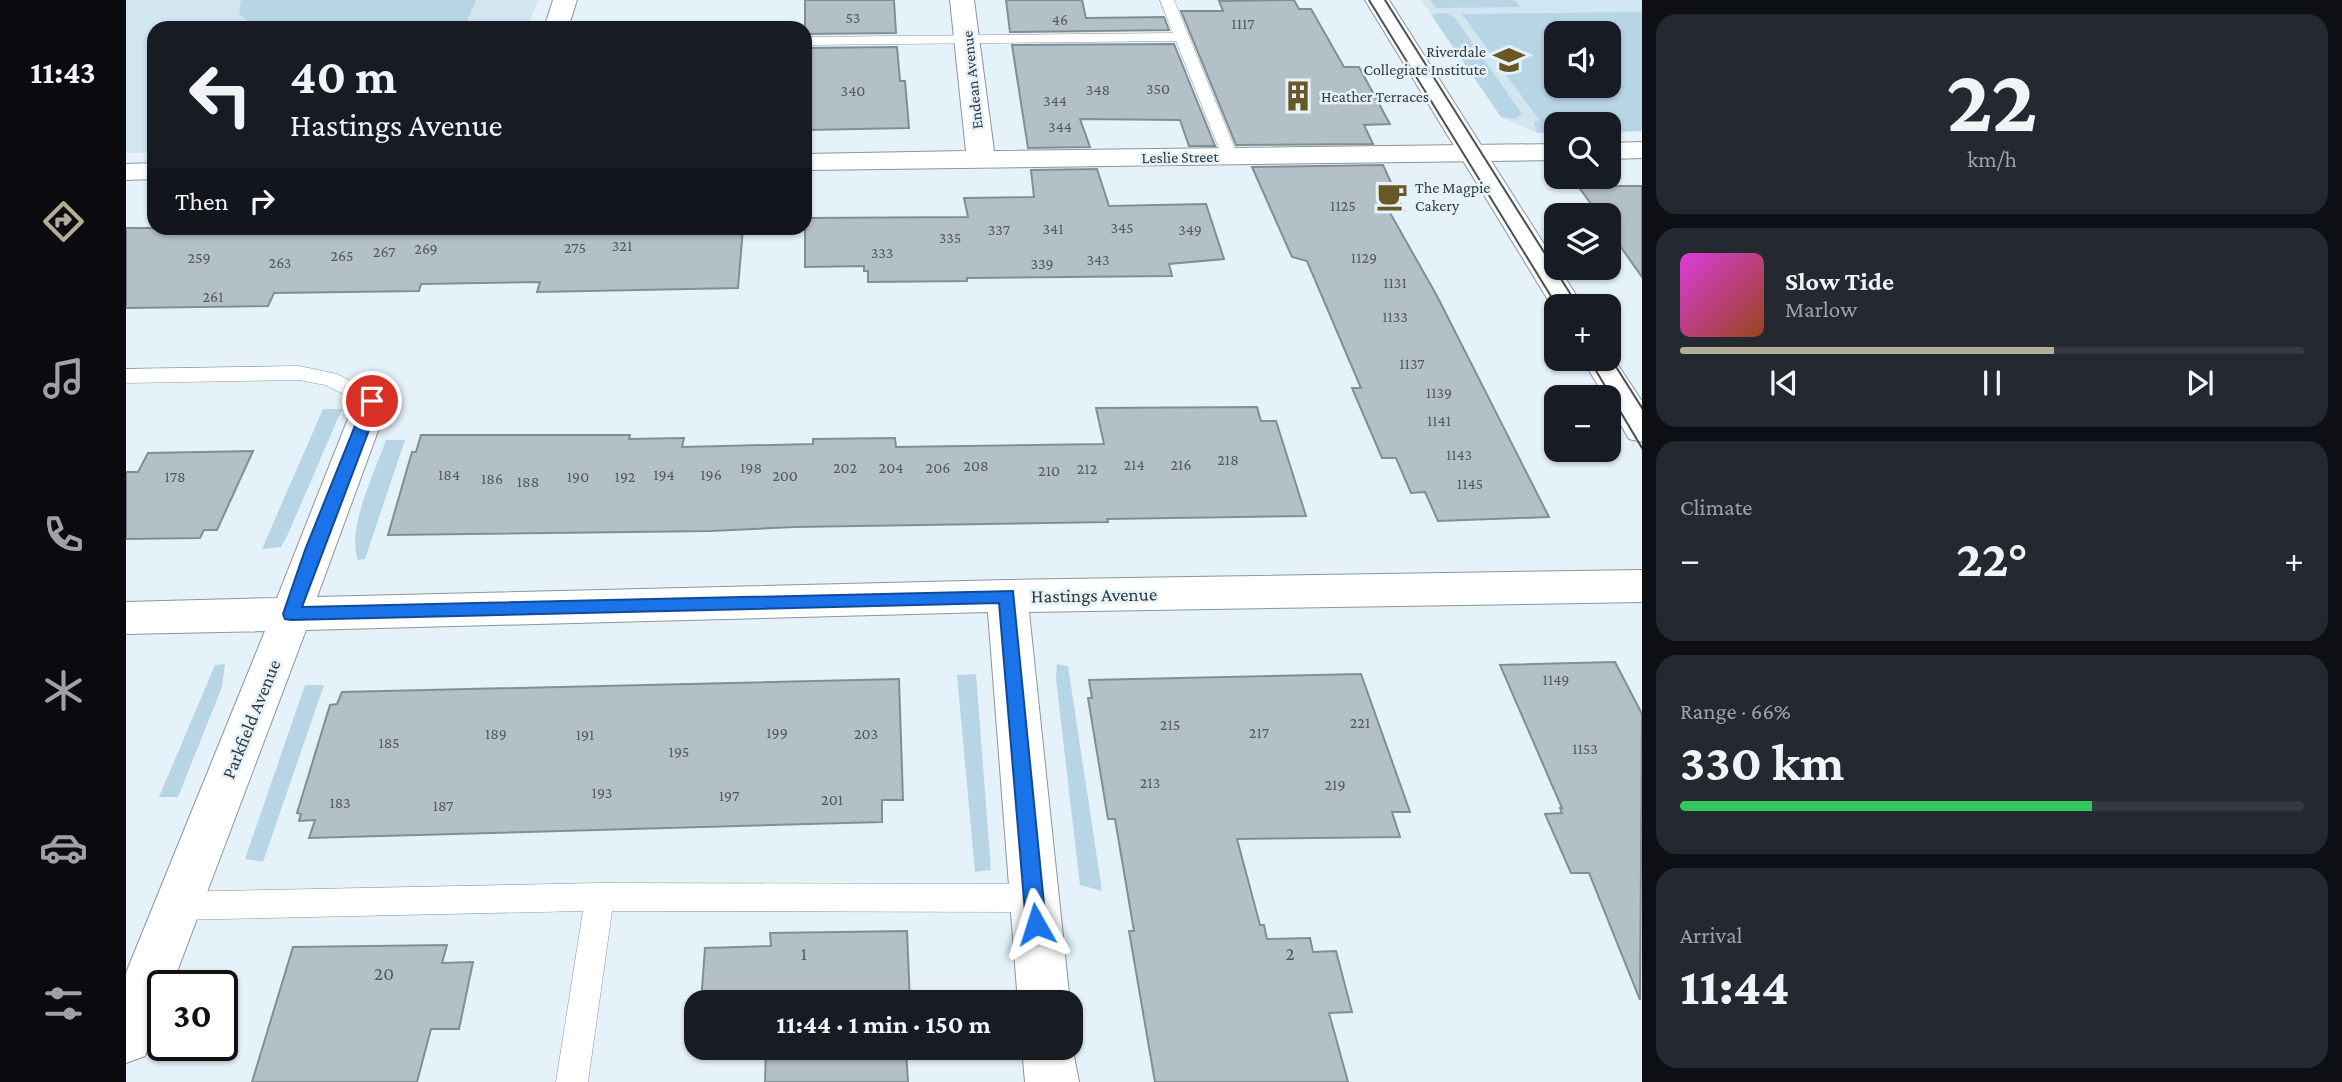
<!DOCTYPE html>
<html lang="en">
<head>
<meta charset="utf-8">
<style>
  :root { --surface:#171b24; --page:#242831; --text:#f1f3f6; --muted:#9ea1a6; --line:#363941; --accent:#b3ad98 }
  body { margin:0; font-family:"Crimson Pro",serif; background:var(--page); color:var(--text); height:100vh; display:flex; flex-direction:column; font-size:26px; white-space:nowrap }
  * { box-sizing:border-box; margin:0 }
  p { font-size:23px; color:var(--muted) }
  .icon { flex:none; width:38px; height:38px; fill:none; stroke:currentColor; stroke-width:2; stroke-linecap:round; stroke-linejoin:round }
  .map { position:relative; flex:1; overflow:hidden }
  .sheet { display:flex; flex-direction:column; gap:14px; padding:14px; background:#0d0f14; width:700px }
  .sheet>* { flex:none }
  .hud { position:absolute; left:21px; top:21px; width:665px; height:214px; border-radius:21px; box-shadow:0 2px 5px #0004; background:#171b24; color:var(--text); overflow:hidden }
  .buttons { position:absolute; left:1418px; top:21px; display:grid; gap:14px }
  .buttons a { display:grid; place-items:center; width:77px; height:77px; border-radius:14px; background:var(--surface); box-shadow:0 2px 5px #0004; font-size:35px }
  .speed { position:absolute; left:21px; top:970px; display:flex; gap:14px; font-size:35px; font-weight:700; text-align:center }
  .speed>* { display:grid; place-content:center; width:91px; height:91px; border-radius:50%; background:var(--surface); box-shadow:0 2px 5px #0004; line-height:1 }
  .speed .limit { border:4px solid #111; border-radius:10px; background:#fff; color:#111 }
  .pin { position:absolute; display:grid; place-items:center; width:60px; height:60px; color:#fff; margin:-30px; border:4px solid #fff; border-radius:50%; box-shadow:0 2px 7px #0007 }
  .me { position:absolute; width:77px; margin:-38px; rotate:354deg; stroke-linejoin:round; filter:drop-shadow(0 0 5px #0008) }
  .turn { display:flex; align-items:center; gap:24px; height:147px; padding:0 28px; font-size:32px }
  .turn .icon { width:91px; height:91px; stroke-width:2.5 }
  .turn b { display:block; font-size:49px; line-height:60px }
  .then { display:flex; align-items:center; height:66px; padding:0 28px; background:#0003; gap:14px; font-size:26px }
  .big { font-size:52px; font-weight:700; line-height:1.1 }
  .sheet .card { flex:1; display:flex; flex-direction:column; justify-content:center; gap:10px; min-width:0; padding:0 24px; border-radius:21px; background:var(--page) }
  .sheet .dial { align-items:center; gap:0 }
  .dial b { font-size:91px; line-height:1 }
  .song { display:flex; align-items:center; gap:21px }
  .cover { width:84px; height:84px; border-radius:10px; background:linear-gradient(135deg,hsl(300 70% 55%),hsl(20 70% 35%)) }
  .played { height:7px; border-radius:4px; background:linear-gradient(90deg,var(--accent) 60%,var(--line) 60%) }
  .keys { display:flex; justify-content:space-around; direction:ltr }
  .heat { display:flex; justify-content:space-between; align-items:center; font-size:38px; direction:ltr }
  .charge { height:10px; border-radius:5px; background:linear-gradient(90deg,#34c759 66%,var(--line) 0) }
  .trip { position:absolute; left:558px; top:990px; width:399px; height:70px; border-radius:21px; background:var(--surface); box-shadow:0 2px 5px #0004; font-weight:700; line-height:70px; text-align:center }
  main { display:flex; flex:1; min-height:0 }
  .menu { display:flex; flex-direction:column; width:126px; justify-content:space-around; align-items:center; background:#090b0e; color:var(--muted) }
  .menu .icon { width:49px; height:49px }
  .menu .active { color:var(--accent) }
  .menu b { font-size:32px; color:var(--text) }
  .map>svg:first-child { display:block }
  .built { fill:#d2e6f2; fill-rule:evenodd }
  .green { fill:#b8d5e5; fill-rule:evenodd }
  .building { fill:#b3c0c7; stroke:#828e95; stroke-width:2 }
  .lines { fill:none; stroke-linecap:round; stroke-linejoin:round }
  .lane-casing { stroke:#8a969d; stroke-width:1 }
  .street-casing { stroke:#8a969d; stroke-width:2 }
  .secondary-casing { stroke:#8a969d; stroke-width:2 }
  .lane { fill:#fff; fill-rule:evenodd }
  .street { fill:#fff; fill-rule:evenodd }
  .secondary { fill:#fff; fill-rule:evenodd }
  .tram { stroke:#4a5053; stroke-width:2 }
  .route { fill:#1a73e8; stroke:#114b97; stroke-width:2 }
  .labels { text-anchor:middle; dominant-baseline:central; stroke-width:5; stroke-linejoin:round; paint-order:stroke }
  .number-label { font-size:16px; fill:#535a5e }
  .far-poi-label { font-size:16px; fill:#33383b; stroke:#e5f2fa; text-anchor:start }
  .far-street-label { font-size:16px; fill:#33383b; stroke:#e5f2fa }
  .street-label { font-size:19px; fill:#33383b; stroke:#e5f2fa }
  .near-number-label { font-size:19px; fill:#535a5e }
</style>
</head>
<body>
<main>
<nav class="menu">
<b>11:43</b>
<svg class="icon active" aria-label="directions" viewBox="0 0 24 24"><path d="M12 3l9 9-9 9-9-9zM9 14v-3h6M13 9l2 2-2 2"/></svg>
<svg class="icon" aria-label="music" viewBox="0 0 24 24"><path d="M9 18V5l10-2v13"/><circle cx="6" cy="18" r="3"/><circle cx="16" cy="16" r="3"/></svg>
<svg class="icon" aria-label="phone" viewBox="0 0 24 24"><path d="M5 4h4l2 5-3 2q2 4 5 5l2-3 5 2v4C11 20 4 13 5 4z"/></svg>
<svg class="icon" aria-label="climate" viewBox="0 0 24 24"><path d="M12 3v18M4 7l16 10M4 17L20 7"/></svg>
<svg class="icon" aria-label="car" viewBox="0 0 24 24"><path d="M5 17H2v-5l4-1 3-4h7l3 4 3 1v5h-3M9 17h6M6 11h13"/><circle cx="7" cy="17" r="2"/><circle cx="17" cy="17" r="2"/></svg>
<svg class="icon" aria-label="filters" viewBox="0 0 24 24"><path d="M4 7h16M4 17h16"/><circle cx="9" cy="7" r="2"/><circle cx="15" cy="17" r="2"/></svg>
</nav>
<div class="map">
<svg width="1516" height="1082" viewBox="0 0 1516 1082">
  <rect width="100%" height="100%" fill="#e5f2fa"/>
  <!-- built -->
  <path class="built" d="M0,0H412L401,28H28V153H0Z
    M1295,0H1516V131L1482,132V124H1430V132L1411,133L1375,117ZM1430,33H1482V86H1430Z"/>
  <!-- green -->
  <path class="green" d="M115,0H350L338,28H130L113,14Z
    M1304,0H1388L1394,7L1310,8Z
    M1516,12V131L1482,132V124H1430V132L1411,133L1408,123L1413,120L1336,14ZM1430,33H1482V86H1430Z
    M1312,13H1320L1329,18L1396,114L1389,119L1375,117L1306,16Z
    M197,409H216L162,534L155,547L136,549Z
    M260,440H279L239,559L232,560C220,529 249,472 260,440Z
    M99,664L96,687L52,797H33L89,665Z
    M931,664L942,666L976,891L954,885L930,679Z
    M850,674L865,870L849,872L831,675Z
    M179,685H198L137,862L119,859Z"/>
  <!-- building -->
  <path class="building" d="M679,0H768L770,33L679,34Z
    M880,0H956L960,18L1038,17L1043,30L884,32Z
    M1163,0H1168L1173,9H1185L1218,67H1233L1264,124L1238,125L1247,144L1110,145L1055,11H1097L1093,1Z
    M1048,44L1089,146H1063L1054,120L954,119L964,147L902,148L886,45Z
    M771,47L774,81H779L783,128L679,130V48Z
    M1257,165L1278,211H1263L1311,296L1423,517L1312,521L1299,492L1285,493L1270,458H1256L1226,388H1235L1181,261L1166,257L1126,167Z
    M971,169L983,206L1080,204L1098,259L1043,264L1046,276L841,278V281L742,282V271H738V266L679,267V218L842,217L838,198L908,197L905,170Z
    M1452,186H1516V277L1482,229V215H1473Z
    M0,228H617L612,288L411,292L414,282L295,284L293,291L148,293L142,306L0,308Z
    M1131,407L1135,421H1150L1180,516L981,519L982,522L668,527L585,531L262,535L286,452H290L295,435H504L503,439L558,438L556,447L687,444V439L769,438L770,447L978,444L970,408Z
    M127,451L91,530H78L74,538L0,539V472H12L22,453Z
    M1489,662L1516,714L1514,1000L1463,873H1445L1419,814L1436,813L1434,808H1436L1374,665Z
    M1235,674L1284,812H1266L1274,837L1111,839L1134,925H1138L1141,939L1184,938L1187,952L1210,951L1226,1012L1203,1013L1222,1082H1029L1003,931H1008L989,819H982L962,698H966L963,680Z
    M773,679L777,800H756V822L183,838L189,820L173,821L175,814L171,813L204,705L211,704L216,692Z
    M781,931L784,1003H575L579,948L645,946L644,933Z
    M321,945L316,963L347,962L333,1029H305L291,1082H126L167,947Z
    M640,1048H786V1051H780L782,1082H639Z"/>
  <g class="lines">
    <!-- lane casing -->
    <g class="lane-casing">
      <path id="lane" d="M1034,0H1048L1112,156L1110,159L1104,161L1096,156L1050,41L679,45V37L1047,33Z
        M173,366L211,374L253,396L256,401L253,406L246,408L199,385L173,380L0,383V369Z
        M474,883L907,884L917,888L921,898L917,908L907,912L486,911L462,1082H430L457,911L50,920L40,916L36,906L40,896L50,892Z"/>
    </g>
    <!-- street casing -->
    <g class="street-casing">
      <path id="street" d="M427,0H451L442,28H418Z
        M824,0H848L868,151L1430,144V160L679,170V154L840,151Z
        M1516,142V158L1482,159V143Z
        M28,163V179L0,180V164Z
        M246,389L258,393L263,401L191,597L881,580L1516,570V602L903,612L944,1003H892L862,612L180,630L46,985H37V1009L19,1056L0,1063V973L139,631L0,634V602L151,598L229,401L234,393Z
        M945,1040L953,1082H899L896,1048H945Z"/>
    </g>
    <!-- secondary casing -->
    <g class="secondary-casing">
      <path id="secondary" d="M1239,0H1263L1430,263V268H1433L1457,306H1430V313Z
        M1482,350L1516,401V442L1503,439L1482,403V397H1479L1456,359H1482Z"/>
    </g>
    <!-- lane -->
    <use href="#lane" class="lane"/>
    <!-- street -->
    <use href="#street" class="street"/>
    <!-- secondary -->
    <use href="#secondary" class="secondary"/>
    <!-- tram -->
    <path class="tram" d="M1243,0L1431,306
      M1259,0L1452,306
      M1482,354L1516,408
      M1463,359L1516,448"/>
  </g>
  <!-- route -->
  <path class="route" d="M246,396L254,401L176,607L887,591L920,924L917,931L910,934L903,931L900,924L873,603L165,620L159,619L157,614L179,550L239,401Z"/>
  <!-- icons -->
  <defs>
    <g id="school-bare" transform="scale(2.415)"><path d="M0-5L7-2L0 1L-7-2ZM-4 1L0 2.5L4 1V4Q0 6-4 4Z" fill="#675825" stroke="#e5f2fa" stroke-width="2.5" paint-order="stroke"/></g>
    <g id="building-bare" transform="scale(2.415)"><path d="M-4-6H4V6H1V3H-1V6H-4ZM-2.5-4.3h1.7v1.8h-1.7ZM.8-4.3h1.7v1.8H.8ZM-2.5-1h1.7V.8h-1.7ZM.8-1h1.7V.8H.8Z" fill="#675825" stroke="#e5f2fa" stroke-width="2.5" paint-order="stroke"/></g>
    <g id="cafe-bare" transform="scale(2.415)"><path d="M-5.5-4.5H6V0H3Q3 3.5 0 3.5H-2.5Q-5.5 3.5-5.5 0ZM3-3.2v2h1.7v-2ZM-6 4.5H4V6H-6Z" fill="#675825" stroke="#e5f2fa" stroke-width="2.5" paint-order="stroke"/></g>
  </defs>
  <g fill-rule="evenodd">
    <use href="#school-bare" x="1383" y="60"/>
    <use href="#building-bare" x="1172" y="96"/>
    <use href="#cafe-bare" x="1266" y="196"/>
  </g>
  <g class="labels">
    <!-- number labels -->
    <g class="number-label">
      <text x="727" y="17">53</text>
      <text x="934" y="19">46</text>
      <text x="1117" y="23">1117</text>
      <text x="1032" y="88">350</text>
      <text x="972" y="89">348</text>
      <text x="727" y="90">340</text>
      <text x="929" y="100">344</text>
      <text x="934" y="126">344</text>
      <text x="1217" y="205">1125</text>
      <text x="996" y="227">345</text>
      <text x="927" y="228">341</text>
      <text x="873" y="229">337</text>
      <text x="1064" y="229">349</text>
      <text x="824" y="237">335</text>
      <text x="496" y="245">321</text>
      <text x="449" y="247">275</text>
      <text x="300" y="248">269</text>
      <text x="258" y="251">267</text>
      <text x="756" y="252">333</text>
      <text x="216" y="255">265</text>
      <text x="73" y="257">259</text>
      <text x="1238" y="257">1129</text>
      <text x="972" y="259">343</text>
      <text x="154" y="262">263</text>
      <text x="916" y="263">339</text>
      <text x="1269" y="282">1131</text>
      <text x="87" y="296">261</text>
      <text x="1269" y="316">1133</text>
      <text x="1286" y="363">1137</text>
      <text x="1313" y="392">1139</text>
      <text x="1313" y="420">1141</text>
      <text x="1333" y="454">1143</text>
      <text x="1102" y="459">218</text>
      <text x="1008" y="464">214</text>
      <text x="1055" y="464">216</text>
      <text x="850" y="465">208</text>
      <text x="625" y="467">198</text>
      <text x="719" y="467">202</text>
      <text x="765" y="467">204</text>
      <text x="812" y="467">206</text>
      <text x="961" y="468">212</text>
      <text x="923" y="470">210</text>
      <text x="323" y="474">184</text>
      <text x="538" y="474">194</text>
      <text x="585" y="474">196</text>
      <text x="659" y="475">200</text>
      <text x="49" y="476">178</text>
      <text x="452" y="476">190</text>
      <text x="499" y="476">192</text>
      <text x="366" y="478">186</text>
      <text x="402" y="481">188</text>
      <text x="1344" y="483">1145</text>
      <text x="1430" y="679">1149</text>
      <text x="1234" y="722">221</text>
      <text x="1044" y="724">215</text>
      <text x="651" y="732">199</text>
      <text x="1133" y="732">217</text>
      <text x="370" y="733">189</text>
      <text x="740" y="733">203</text>
      <text x="459" y="734">191</text>
      <text x="263" y="742">185</text>
      <text x="1459" y="748">1153</text>
      <text x="553" y="751">195</text>
      <text x="1024" y="782">213</text>
      <text x="1209" y="784">219</text>
      <text x="476" y="792">193</text>
      <text x="603" y="795">197</text>
      <text x="706" y="799">201</text>
      <text x="214" y="802">183</text>
      <text x="317" y="805">187</text>
    </g>
    <!-- far-poi labels -->
    <g class="far-poi-label">
      <text x="1360" y="51" text-anchor="end">Riverdale<tspan x="1360" dy="18">Collegiate Institute</tspan></text>
      <text x="1195" y="96">Heather Terraces</text>
      <text x="1289" y="187">The Magpie<tspan x="1289" dy="18">Cakery</tspan></text>
    </g>
    <!-- far-street labels -->
    <g class="far-street-label">
      <text transform="translate(846 80) rotate(-96)">Endean Avenue</text>
      <text transform="translate(1054 157) rotate(-1)">Leslie Street</text>
    </g>
    <!-- street labels -->
    <g class="street-label">
      <text transform="translate(968 595) rotate(-1)">Hastings Avenue</text>
      <text transform="translate(125 719) rotate(-68)">Parkfield Avenue</text>
    </g>
    <!-- near-number labels -->
    <g class="near-number-label">
      <text x="678" y="953">1</text>
      <text x="1164" y="953">2</text>
      <text x="258" y="973">20</text>
    </g>
  </g>
</svg>
<div class="buttons">
<a><svg class="icon" aria-label="sound" viewBox="0 0 24 24"><path d="M4 9h4l5-4v14l-5-4H4zM17 9q2 3 0 6"/></svg></a>
<a><svg class="icon" aria-label="search" viewBox="0 0 24 24"><circle cx="10" cy="10" r="6"/><path d="M15 15l6 6"/></svg></a>
<a><svg class="icon" aria-label="layers" viewBox="0 0 24 24"><path d="M12 4l9 5-9 5-9-5zM3 14l9 5 9-5"/></svg></a>
<a>+</a>
<a>−</a>
</div>
<div class="speed"><div class="limit">30</div></div>
<div class="pin" style="left:246px;top:401px;background:#d93025"><svg class="icon" aria-label="arrive" viewBox="0 0 24 24"><path d="M6 21V4h12l-3 4 3 4H6"/></svg></div>
<svg class="me" style="left:910px;top:924px" viewBox="-20 -20 40 40"><path d="M0-17L14 15 0 8-14 15z" fill="#1a73e8" stroke="#fff" stroke-width="4"/></svg>
<div class="trip">11:44 · 1 min · 150 m</div>
<div class="hud">
<div class="turn"><svg class="icon" aria-label="left" viewBox="0 0 24 24"><path d="M17 20v-9H6M10 6l-5 5 5 5"/></svg><div><b>40 m</b>Hastings Avenue</div></div>
<div class="then">Then<svg class="icon" aria-label="right" viewBox="0 0 24 24"><path d="M7 20v-9h11M14 6l5 5-5 5"/></svg></div>
</div>
</div>
<section class="sheet">
<div class="card dial"><b>22</b><p>km/h</p></div>
<div class="card">
<div class="song"><i class="cover"></i><div><b>Slow Tide</b><p>Marlow</p></div></div>
<div class="played"></div>
<div class="keys"><svg class="icon" aria-label="previous" viewBox="0 0 24 24"><path d="M18 5L8 12l10 7zM5 5v14"/></svg><svg class="icon" aria-label="pause" viewBox="0 0 24 24"><path d="M8 5v14M16 5v14"/></svg><svg class="icon" aria-label="next" viewBox="0 0 24 24"><path d="M6 5l10 7-10 7zM19 5v14"/></svg></div>
</div>
<div class="card"><p>Climate</p>
<div class="heat"><a>−</a><b class="big">22°</b><a>+</a></div>
</div>
<div class="card"><p>Range · 66%</p><b class="big">330 km</b><div class="charge"></div></div>
<div class="card"><p>Arrival</p><b class="big">11:44</b></div>
</section>
</main>
</body>
</html>
